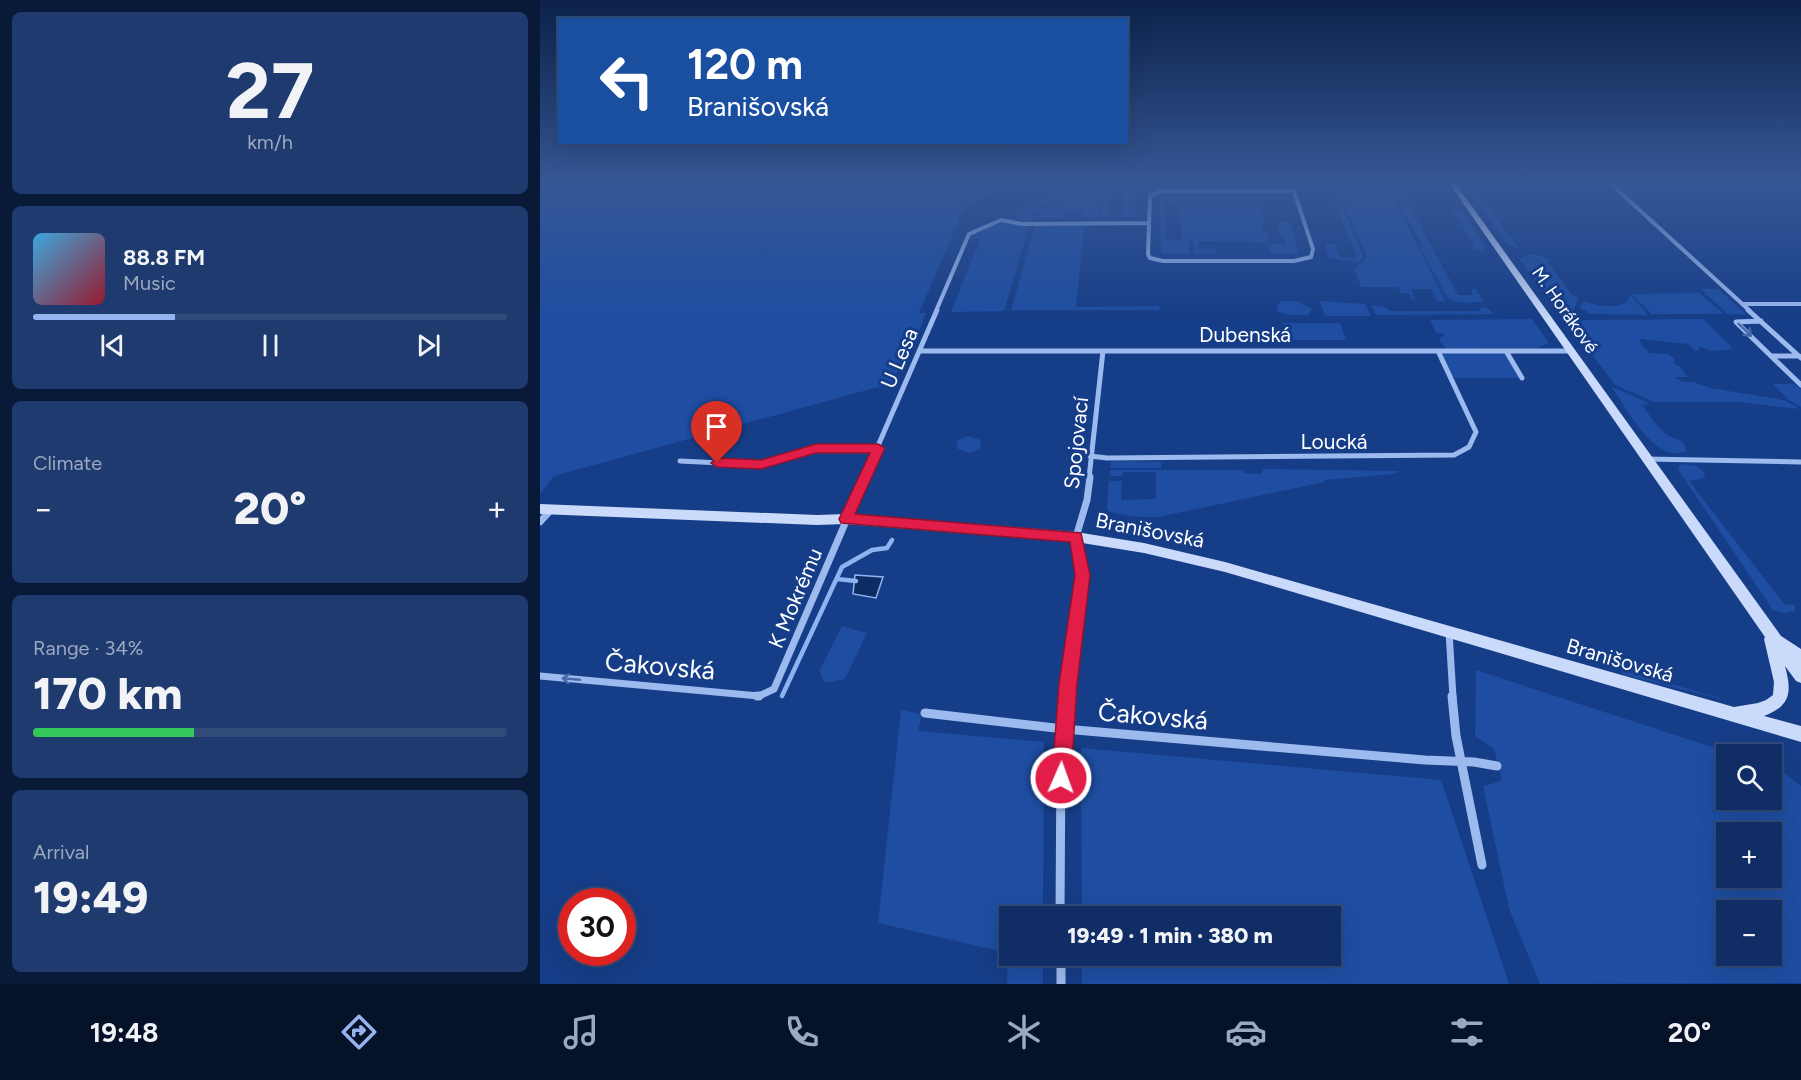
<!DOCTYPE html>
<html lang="en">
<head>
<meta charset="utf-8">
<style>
  :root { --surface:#102e65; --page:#1e3a6e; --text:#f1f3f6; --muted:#9ca8bf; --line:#304a79; --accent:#95b2f1 }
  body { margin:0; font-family:Figtree,sans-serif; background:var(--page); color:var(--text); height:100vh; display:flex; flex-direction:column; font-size:22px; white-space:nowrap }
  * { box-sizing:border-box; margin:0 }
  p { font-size:20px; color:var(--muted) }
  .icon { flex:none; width:33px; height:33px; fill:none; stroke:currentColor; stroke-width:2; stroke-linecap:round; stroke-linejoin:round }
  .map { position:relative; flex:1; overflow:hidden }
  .side { display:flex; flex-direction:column; gap:12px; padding:12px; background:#091938; width:540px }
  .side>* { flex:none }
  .hud { position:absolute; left:18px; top:18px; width:570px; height:126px; border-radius:0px; box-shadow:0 6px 24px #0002,0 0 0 2px var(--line); background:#1a4fa0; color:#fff; overflow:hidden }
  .controls { position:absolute; left:1176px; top:744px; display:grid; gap:12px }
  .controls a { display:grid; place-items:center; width:66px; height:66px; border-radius:0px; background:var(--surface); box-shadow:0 6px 24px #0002,0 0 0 2px var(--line); font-size:30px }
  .speed { position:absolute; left:18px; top:888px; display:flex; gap:12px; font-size:30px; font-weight:700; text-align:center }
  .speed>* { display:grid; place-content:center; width:78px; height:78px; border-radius:50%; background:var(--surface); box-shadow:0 6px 24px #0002,0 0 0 2px var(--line); line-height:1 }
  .speed .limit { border:9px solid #d22; background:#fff; color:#111 }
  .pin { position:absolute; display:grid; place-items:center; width:51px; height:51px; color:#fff; margin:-62px -26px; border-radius:50% 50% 50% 0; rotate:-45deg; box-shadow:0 0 6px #0007 }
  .pin .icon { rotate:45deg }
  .me { position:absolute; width:66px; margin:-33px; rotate:2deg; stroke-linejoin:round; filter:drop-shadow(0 0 4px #0008) }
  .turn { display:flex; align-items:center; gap:21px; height:126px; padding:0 30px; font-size:27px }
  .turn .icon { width:78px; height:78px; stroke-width:2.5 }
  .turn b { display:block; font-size:42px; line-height:51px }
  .big { font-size:45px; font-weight:800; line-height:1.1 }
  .side .card { flex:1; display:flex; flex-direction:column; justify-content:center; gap:9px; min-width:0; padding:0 21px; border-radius:9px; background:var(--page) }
  .side .dial { align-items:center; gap:0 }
  .dial b { font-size:78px; line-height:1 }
  .song { display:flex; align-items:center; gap:18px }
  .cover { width:72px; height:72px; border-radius:9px; background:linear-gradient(135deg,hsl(200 70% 55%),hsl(350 70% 35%)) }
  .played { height:6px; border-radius:3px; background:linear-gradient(90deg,var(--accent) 30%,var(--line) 30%) }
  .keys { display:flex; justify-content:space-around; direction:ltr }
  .heat { display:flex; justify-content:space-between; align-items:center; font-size:33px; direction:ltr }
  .charge { height:9px; border-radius:4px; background:linear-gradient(90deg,#34c759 34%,var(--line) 0) }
  .trip { position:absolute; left:459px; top:906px; width:342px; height:60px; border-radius:0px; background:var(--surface); box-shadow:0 6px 24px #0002,0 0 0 2px var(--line); font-weight:800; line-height:60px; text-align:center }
  .menu { display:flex; height:96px; justify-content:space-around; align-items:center; background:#061228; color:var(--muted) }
  .menu .icon { width:42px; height:42px }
  .menu .selected { color:var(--accent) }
  .menu b { font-size:27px; color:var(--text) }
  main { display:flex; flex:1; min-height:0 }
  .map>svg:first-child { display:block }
  .green { fill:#1e4da1; fill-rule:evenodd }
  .water { fill:#0e2b64; stroke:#8eb3f1; stroke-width:1.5 }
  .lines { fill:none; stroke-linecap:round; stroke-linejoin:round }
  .stream { stroke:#8eb3f1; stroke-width:4.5 }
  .street-far3 { stroke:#9cbaee; stroke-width:4 }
  .street-far2 { stroke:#9cbaee; stroke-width:5 }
  .street-far1 { stroke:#9cbaee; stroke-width:7 }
  .street { stroke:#9cbaee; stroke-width:9 }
  .secondary { fill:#c9dafa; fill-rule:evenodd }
  .oneway { stroke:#4569ab }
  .route { fill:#e11d48; stroke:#92132f; stroke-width:1.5 }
  .labels { text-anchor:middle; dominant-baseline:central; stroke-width:6; stroke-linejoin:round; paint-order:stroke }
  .far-street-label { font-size:18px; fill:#fff; stroke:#163d87 }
  .street-label { font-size:21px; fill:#fff; stroke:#163d87 }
  .near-street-label { font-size:26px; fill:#fff; stroke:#163d87 }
</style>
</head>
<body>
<main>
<section class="side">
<div class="card dial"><b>27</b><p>km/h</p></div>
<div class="card">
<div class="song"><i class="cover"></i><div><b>88.8 FM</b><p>Music</p></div></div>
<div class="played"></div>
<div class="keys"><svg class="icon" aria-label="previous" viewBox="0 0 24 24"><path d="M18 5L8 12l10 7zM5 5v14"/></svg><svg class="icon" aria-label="pause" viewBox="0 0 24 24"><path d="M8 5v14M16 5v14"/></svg><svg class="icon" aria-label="next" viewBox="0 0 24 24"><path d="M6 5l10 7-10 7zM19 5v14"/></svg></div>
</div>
<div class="card"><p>Climate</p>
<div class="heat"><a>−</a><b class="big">20°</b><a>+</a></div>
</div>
<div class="card"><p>Range · 34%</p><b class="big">170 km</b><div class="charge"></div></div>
<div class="card"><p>Arrival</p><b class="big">19:49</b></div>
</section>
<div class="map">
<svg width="1261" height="984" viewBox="0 0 1261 984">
  <rect width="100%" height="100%" fill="#163d87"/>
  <!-- green -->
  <path class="green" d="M0,183H552L495,211L491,222L475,219L478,216L472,213L522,190H463L426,203L379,313H386L372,350L349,384L14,476L0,494Z
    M559,183H565L559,217H542L543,212L525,211L523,218H497L500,212Z
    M566,183H574L572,193L569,195L571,200L568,208L569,216L583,215L584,190L586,187L597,196L596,206L590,207H596V217H561Z
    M787,183H793L824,258L818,262L789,258L785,244H795L800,258H815L816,255Z
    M796,183H846L905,301H897L891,289H871L875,299H872L869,293H861L858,287H821L816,273L813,271L827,257Z
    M849,183H857L918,295H933L931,289H936L944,302C931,302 915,306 906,295L880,247L882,245Z
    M923,183H931L979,249L967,244Z
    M620,197H639V202H624L626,235L624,236L627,240H642L639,204H721V209H718L724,217L722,227L727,232L729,242L658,241V248L675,249L676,254H654L653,241H649V254H621Z
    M912,210L924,213L946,249L941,251L931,248L935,246L914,213H911Z
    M738,222H750L759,254H731L729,244H745L746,239L740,236Z
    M462,223L489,226L464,311L411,312L440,239H429C438,228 449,226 462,223Z
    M552,225L544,227L536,307L620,306L619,310H471L495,226Z
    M984,255H1000L1011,260L1008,262L1031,294L1039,298L1032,313L1021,314L980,260Z
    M1161,289H1178L1206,314H1187Z
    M1156,290L1184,314H1111L1092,294L1159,293Z
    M1090,294L1108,315L1049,314L1045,310L1039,308L1044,301C1058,306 1074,309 1087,302Z
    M741,301H757L772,309L768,315H748L737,311V305Z
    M780,301L825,304L831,316H785Z
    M831,305L845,307L850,311H941L940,307C946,307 950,308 953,314L836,315Z
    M992,319L1009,343L997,348L906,349L900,341V337L904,336L903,333H896L890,320Z
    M1163,319L1193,349L1171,351L1159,346V350L1155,351L1148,344L1100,339L1101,344L1109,353L1129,354L1135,360L1133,363L1139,366L1148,377H1134L1143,382H1154L1170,388L1244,400L1260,409L1198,402H1114L1075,385L1047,348L1038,323L1044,320Z
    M743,323H800L806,340H746Z
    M898,351H966L982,378H912Z
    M1233,384H1254L1261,389V407L1249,400Z
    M1071,386L1111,404L1102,405C1109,414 1116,426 1125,433C1132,440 1145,437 1146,451C1116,466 1085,406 1071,386Z
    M427,436L441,440L440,449L430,453L418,449L416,441Z
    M571,461L621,462V468H570Z
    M1142,464L1156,466L1164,472L1165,478L1149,481L1244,604L1255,605V611L1244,613L1233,610L1139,471L1138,468Z
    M723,469L859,471L853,474L784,480L785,482L618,517C601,518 584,516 568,511L567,507L569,481H582L581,500L616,499V472H583V476H570V470H703L704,473L722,474Z
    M302,626L327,633L305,679L285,683L279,671Z
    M1079,669L1180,698L1181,699L1084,675Z
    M936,670L1193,754H1186V800H1232V767L1241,770L1261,786V983L1000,984L969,909L943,786L962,781L954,749L935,736ZM1186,832H1232V878H1186ZM1186,910H1232V956H1186Z
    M361,710L382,714L378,731L504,742L503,916H470V956H503V984H467L468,953L338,923Z
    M541,748L901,780L969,984H542V956H790V916H542Z"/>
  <!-- water -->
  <path class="water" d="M315,575L343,577L336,598L313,594Z"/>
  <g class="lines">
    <!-- stream -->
    <path class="stream" d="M297,579L316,581
      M242,696L302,567L332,550L347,548L352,540"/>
    <!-- street-far3 -->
    <path class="street-far3" d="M1070,183L1210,311
      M621,191H754L773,249L771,257L754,261H623L610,258L608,254L610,196Z
      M1204,304H1261
      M396,311L429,234L461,220L482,224L609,223"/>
    <!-- street-far2 -->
    <path class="street-far2" d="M1208,310L1261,358
      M1221,321L1196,322L1261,385
      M380,351H1030
      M966,351L982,378
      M1232,356H1259
      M550,456L567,458L914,455L929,447L936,432L898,351
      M1106,459L1261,462
      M140,461L221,465L276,448H338
      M324,478L397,310
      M549,478L563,351"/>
    <!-- street-far1 -->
    <path class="street-far1" d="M0,522L11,510
      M909,632L913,697
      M0,676L219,696L234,689L325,477
      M527,697L543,575L536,537L547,500L550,477"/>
    <!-- street -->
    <path class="street" d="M217,696H219
      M912,696L916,736L942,865
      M385,713L524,729L885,760L934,762L957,766
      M520,916L521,755L527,696
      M521,956V984"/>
    <!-- secondary -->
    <path class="secondary" d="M909,183H915L1241,636L1261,649V683L1256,681L1245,666C1252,692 1251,706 1224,716L1261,726V742L685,572L604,553L536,542L306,524L277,525L0,514V504L277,515L306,514L536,532L604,543L685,562L1194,707L1218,703L1226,700L1233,695L1234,682L1224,639L1225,637Z
      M1256,183H1261V186Z"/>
  </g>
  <!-- one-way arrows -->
  <defs><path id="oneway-shaft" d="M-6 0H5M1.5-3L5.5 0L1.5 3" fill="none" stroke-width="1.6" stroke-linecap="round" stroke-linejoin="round" transform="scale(1.5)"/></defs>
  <g class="oneway">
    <use href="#oneway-shaft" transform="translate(1205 330) rotate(44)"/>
    <use href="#oneway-shaft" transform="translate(31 679) rotate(-175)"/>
  </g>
  <!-- sky -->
  <linearGradient id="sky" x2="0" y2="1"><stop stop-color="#0c224a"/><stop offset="0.57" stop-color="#365796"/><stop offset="1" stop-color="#365796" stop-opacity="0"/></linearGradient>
  <rect width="1261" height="321" fill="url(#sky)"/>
  <!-- route -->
  <path class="route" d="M276,444H338L345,448L315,514L541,533L550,575L537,684L531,778L528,785L521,788L514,785L512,778L519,684L535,575L530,542L301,523L299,519L330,453H276L221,469L177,467L171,463L177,458L221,460Z"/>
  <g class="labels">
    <!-- far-street labels -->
    <g class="far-street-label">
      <text transform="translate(1025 310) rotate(55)">M. Horákové</text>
    </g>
    <!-- street labels -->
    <g class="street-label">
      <text x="705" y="334">Dubenská</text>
      <text transform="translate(359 358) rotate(-67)">U Lesa</text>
      <text x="794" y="441">Loucká</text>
      <text transform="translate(536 443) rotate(-84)">Spojovací</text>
      <text transform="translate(610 530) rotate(11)">Branišovská</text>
      <text transform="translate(255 598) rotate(-67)">K Mokrému</text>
      <text transform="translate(1080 660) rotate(16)">Branišovská</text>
    </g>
    <!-- near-street labels -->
    <g class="near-street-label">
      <text transform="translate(120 666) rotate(5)">Čakovská</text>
      <text transform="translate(613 716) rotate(5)">Čakovská</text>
    </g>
  </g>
</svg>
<div class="controls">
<a><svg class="icon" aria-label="search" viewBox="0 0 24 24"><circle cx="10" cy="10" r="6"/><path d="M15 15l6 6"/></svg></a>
<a>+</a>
<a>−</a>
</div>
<div class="speed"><div class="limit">30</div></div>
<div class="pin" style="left:177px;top:463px;background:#d93025"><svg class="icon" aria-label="arrive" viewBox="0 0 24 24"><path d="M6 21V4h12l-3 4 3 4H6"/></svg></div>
<svg class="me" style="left:521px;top:778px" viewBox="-20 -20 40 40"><circle r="17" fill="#e11d48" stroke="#fff" stroke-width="3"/><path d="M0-11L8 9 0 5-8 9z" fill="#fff"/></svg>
<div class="trip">19:49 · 1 min · 380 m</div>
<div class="hud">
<div class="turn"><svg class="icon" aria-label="left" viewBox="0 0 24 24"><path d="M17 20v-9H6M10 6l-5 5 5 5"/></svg><div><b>120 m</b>Branišovská</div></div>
</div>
</div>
</main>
<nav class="menu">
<b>19:48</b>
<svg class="icon selected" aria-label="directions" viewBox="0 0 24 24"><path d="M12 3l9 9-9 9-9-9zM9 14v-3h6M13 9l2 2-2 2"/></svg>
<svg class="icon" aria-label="music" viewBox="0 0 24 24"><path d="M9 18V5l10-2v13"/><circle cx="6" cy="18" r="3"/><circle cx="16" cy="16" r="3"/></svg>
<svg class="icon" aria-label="phone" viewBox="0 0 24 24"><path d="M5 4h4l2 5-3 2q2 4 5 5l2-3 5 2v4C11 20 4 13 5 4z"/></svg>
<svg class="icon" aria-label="climate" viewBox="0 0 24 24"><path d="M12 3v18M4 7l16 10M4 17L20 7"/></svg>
<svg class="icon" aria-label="car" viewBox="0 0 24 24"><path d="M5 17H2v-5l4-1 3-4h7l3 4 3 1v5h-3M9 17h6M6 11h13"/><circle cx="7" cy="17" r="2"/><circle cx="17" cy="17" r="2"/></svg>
<svg class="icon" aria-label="filters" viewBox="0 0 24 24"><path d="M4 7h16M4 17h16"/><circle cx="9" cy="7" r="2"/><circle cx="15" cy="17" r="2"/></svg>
<b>20°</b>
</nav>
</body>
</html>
